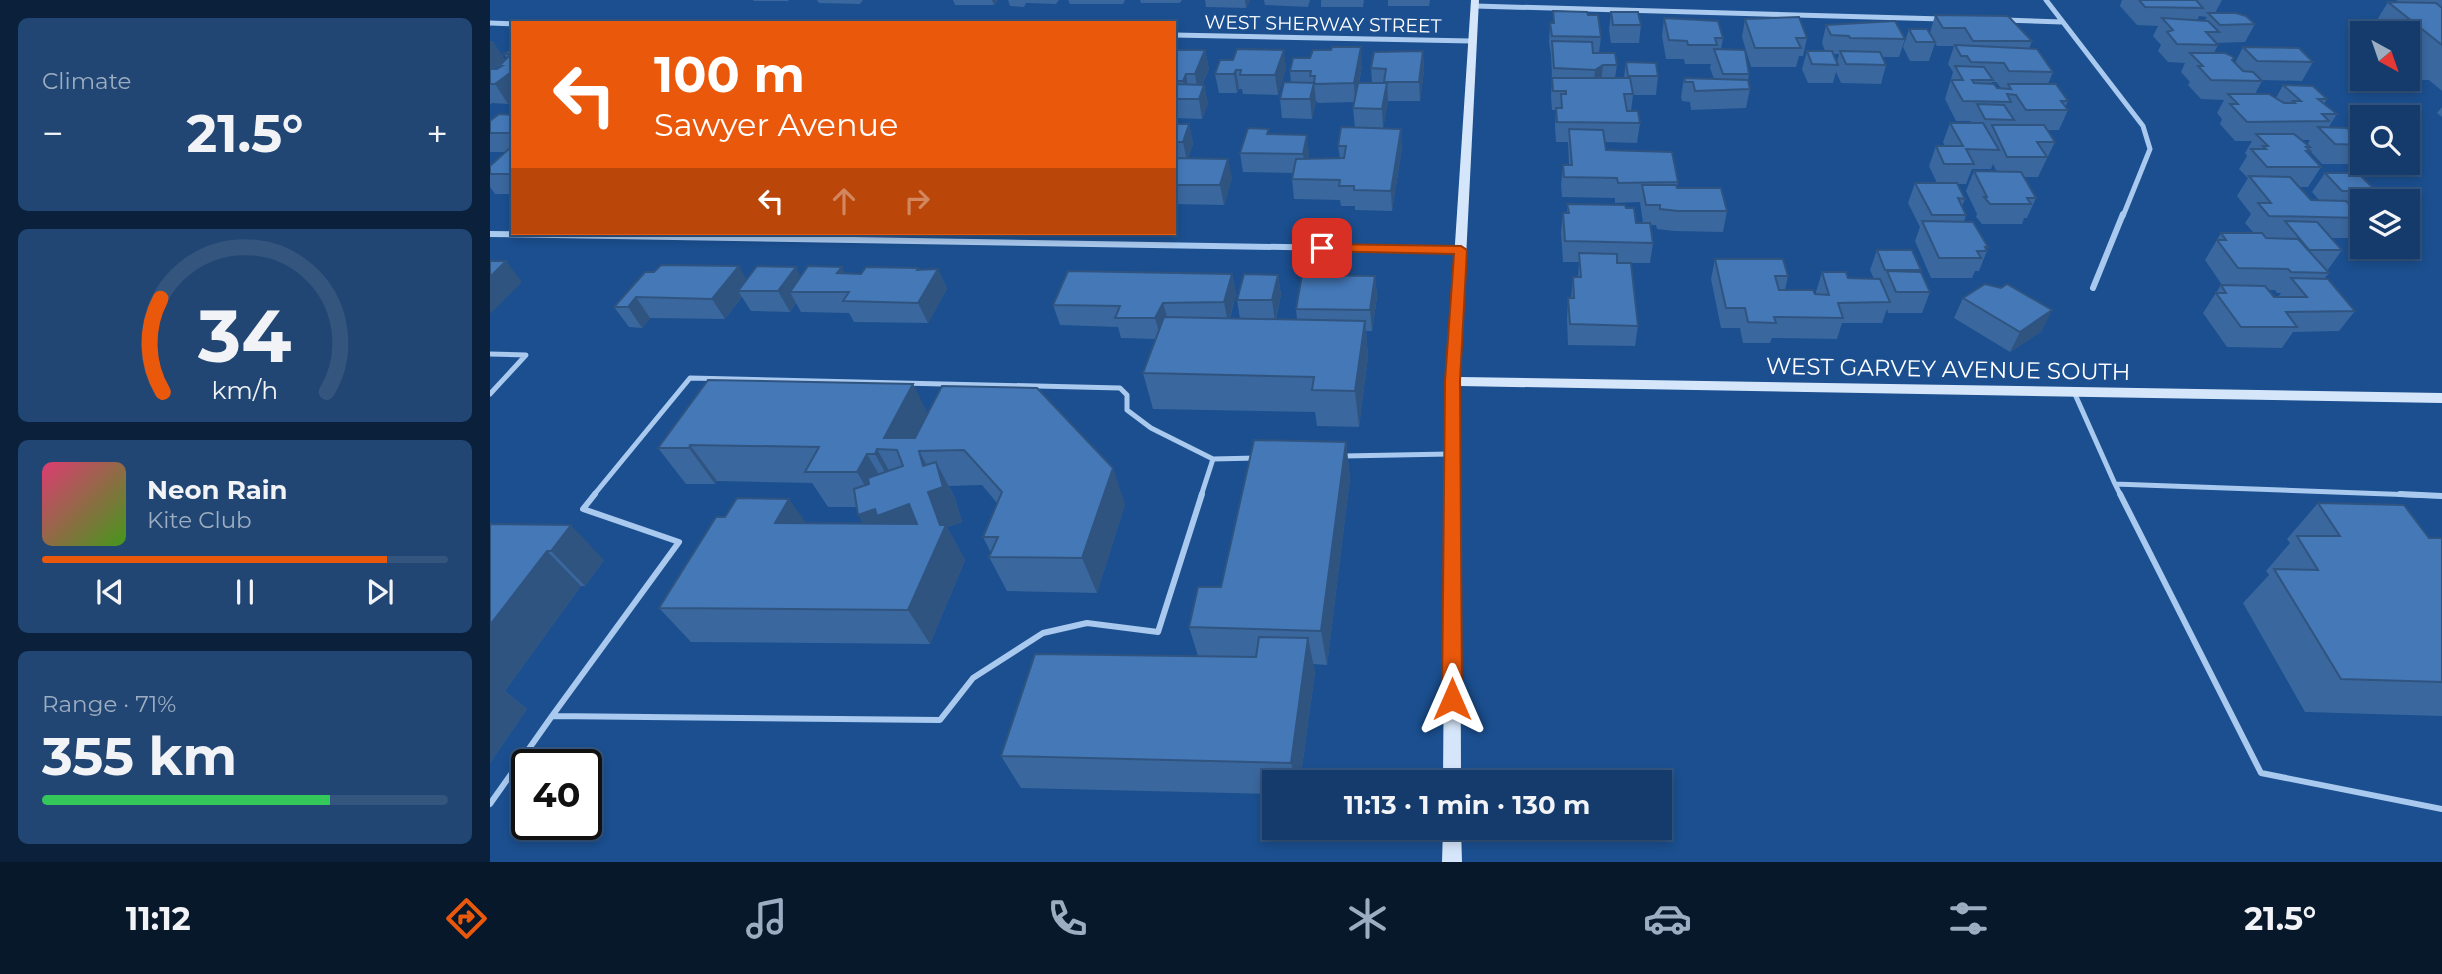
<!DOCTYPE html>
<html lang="en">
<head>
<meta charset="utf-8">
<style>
  :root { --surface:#143b6b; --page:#214673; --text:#f1f3f6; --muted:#9dadc1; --line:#33557e; --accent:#ea580c }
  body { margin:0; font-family:Montserrat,sans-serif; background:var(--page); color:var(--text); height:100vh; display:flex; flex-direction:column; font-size:26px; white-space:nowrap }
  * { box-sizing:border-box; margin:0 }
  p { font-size:23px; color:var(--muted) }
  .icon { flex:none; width:38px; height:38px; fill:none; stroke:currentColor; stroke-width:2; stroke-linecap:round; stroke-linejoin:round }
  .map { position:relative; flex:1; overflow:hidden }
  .details { display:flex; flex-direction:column; gap:18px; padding:18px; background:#0b203b; width:490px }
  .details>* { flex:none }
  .hud { position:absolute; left:21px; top:21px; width:665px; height:214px; border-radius:0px; box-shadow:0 4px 10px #0003,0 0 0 2px var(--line); background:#ea580c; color:#fff; overflow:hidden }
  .needle { width:46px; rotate:140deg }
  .buttons { position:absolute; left:1860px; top:21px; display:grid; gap:14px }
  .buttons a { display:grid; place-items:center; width:70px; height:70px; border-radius:0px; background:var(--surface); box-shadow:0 4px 10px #0003,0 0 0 2px var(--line); font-size:35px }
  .speed { position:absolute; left:21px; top:749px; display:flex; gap:14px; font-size:35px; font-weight:700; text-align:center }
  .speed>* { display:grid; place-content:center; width:91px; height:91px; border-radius:50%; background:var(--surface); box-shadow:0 4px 10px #0003,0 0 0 2px var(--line); line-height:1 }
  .speed .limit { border:4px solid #111; border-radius:10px; background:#fff; color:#111 }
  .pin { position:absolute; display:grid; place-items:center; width:60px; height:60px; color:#fff; margin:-30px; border-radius:14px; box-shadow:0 4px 10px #0006 }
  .me { position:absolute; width:77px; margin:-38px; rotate:0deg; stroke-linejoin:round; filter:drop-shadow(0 0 5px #0008) }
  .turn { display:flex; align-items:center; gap:24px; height:147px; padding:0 28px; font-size:32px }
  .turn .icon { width:91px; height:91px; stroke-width:2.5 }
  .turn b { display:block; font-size:49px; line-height:60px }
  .lanes { display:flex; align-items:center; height:66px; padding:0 28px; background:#0003; justify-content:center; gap:35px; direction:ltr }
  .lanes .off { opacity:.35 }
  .big { font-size:52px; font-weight:700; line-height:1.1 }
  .details .tile { flex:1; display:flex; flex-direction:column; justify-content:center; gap:10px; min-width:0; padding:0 24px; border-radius:10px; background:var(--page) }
  .details .dial { align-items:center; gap:0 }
  .dial svg { height:182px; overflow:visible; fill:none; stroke:var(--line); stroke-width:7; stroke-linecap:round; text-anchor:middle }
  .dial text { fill:var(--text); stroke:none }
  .song { display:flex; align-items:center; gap:21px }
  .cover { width:84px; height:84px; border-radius:10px; background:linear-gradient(135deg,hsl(340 70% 55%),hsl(100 70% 35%)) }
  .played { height:7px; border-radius:4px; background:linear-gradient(90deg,var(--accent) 85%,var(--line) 85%) }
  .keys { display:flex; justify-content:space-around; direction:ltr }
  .heat { display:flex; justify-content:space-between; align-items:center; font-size:38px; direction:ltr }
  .charge { height:10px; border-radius:5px; background:linear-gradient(90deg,#34c759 71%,var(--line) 0) }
  .trip { position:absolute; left:772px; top:770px; width:410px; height:70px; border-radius:0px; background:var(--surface); box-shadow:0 4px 10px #0003,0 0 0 2px var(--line); font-weight:700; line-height:70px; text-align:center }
  .menu { display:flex; height:112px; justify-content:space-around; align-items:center; background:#08182b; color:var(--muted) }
  .menu .icon { width:49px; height:49px }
  .menu .selected { color:var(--accent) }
  .menu b { font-size:32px; color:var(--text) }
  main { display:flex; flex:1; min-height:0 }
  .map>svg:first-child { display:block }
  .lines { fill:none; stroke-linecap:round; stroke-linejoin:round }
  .lane-far1 { stroke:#a9c9ee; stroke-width:5 }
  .lane { stroke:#a9c9ee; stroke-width:6 }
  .street-far1 { stroke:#a9c9ee; stroke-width:5 }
  .street { stroke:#a9c9ee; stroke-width:6 }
  .secondary { fill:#d6e6fa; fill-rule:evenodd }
  .wall { fill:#3a679d; fill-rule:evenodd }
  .shaded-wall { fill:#305480 }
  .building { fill:#4478b7; stroke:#305480; stroke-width:2 }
  .route { fill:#ea580c; stroke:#983908; stroke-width:2 }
  .labels { text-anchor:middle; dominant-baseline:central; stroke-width:7; stroke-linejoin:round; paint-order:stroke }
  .far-street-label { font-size:19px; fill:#fff; stroke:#1b4f8f }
  .street-label { font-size:23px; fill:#fff; stroke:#1b4f8f }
</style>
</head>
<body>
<main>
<section class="details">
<div class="tile"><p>Climate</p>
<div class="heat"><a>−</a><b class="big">21.5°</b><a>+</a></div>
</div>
<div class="tile dial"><svg viewBox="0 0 100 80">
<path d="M14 69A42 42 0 1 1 86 69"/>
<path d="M14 69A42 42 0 0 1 13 28" stroke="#ea580c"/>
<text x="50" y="56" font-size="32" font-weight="700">34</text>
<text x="50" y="72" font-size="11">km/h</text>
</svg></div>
<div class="tile">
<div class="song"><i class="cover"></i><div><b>Neon Rain</b><p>Kite Club</p></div></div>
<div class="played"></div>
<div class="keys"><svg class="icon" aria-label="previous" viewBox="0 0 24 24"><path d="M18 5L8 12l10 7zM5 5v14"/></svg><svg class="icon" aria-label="pause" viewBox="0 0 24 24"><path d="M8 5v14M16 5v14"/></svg><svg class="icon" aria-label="next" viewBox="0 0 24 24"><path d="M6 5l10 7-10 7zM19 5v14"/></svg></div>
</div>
<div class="tile"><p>Range · 71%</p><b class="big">355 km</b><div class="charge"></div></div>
</section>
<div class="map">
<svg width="1952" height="862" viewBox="0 0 1952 862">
  <rect width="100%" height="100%" fill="#1b4f8f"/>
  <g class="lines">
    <!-- lane-far1 -->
    <path class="lane-far1" d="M0,354L36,355L0,394
      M1584,392L1625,484
      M854,456L959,454
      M103,496L200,378L630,388L637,395V410L661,428L723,459
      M711,496L723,459L767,458
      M1631,496L1625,484L1952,496"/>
    <!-- lane -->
    <path class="lane" d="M1630,494L1771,773L1952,809
      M1910,494L1952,496
      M62,716L189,542L93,509L105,494
      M0,804L62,716L450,720L483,678L553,633L597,623L668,632L712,494"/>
    <!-- street-far1 -->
    <path class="street-far1" d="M1556,0L1653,126L1660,149L1633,216
      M985,6L1453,19
      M1514,20L1572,22
      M0,23L23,24
      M684,35L981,41"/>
    <!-- street -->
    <path class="street" d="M0,234L971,250
      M1603,288L1633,214"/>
    <!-- secondary -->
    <path class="secondary" d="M981,0H989L970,377L1952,393V403L970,386L971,782H953L956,381Z
      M953,828H971L972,862H952Z"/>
  </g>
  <!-- wall -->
  <path class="wall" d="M263,0H299L298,1H264Z
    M327,0H373L370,4L329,3Z
    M463,0H508L504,5H465Z
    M518,0H569L566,4L536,3L534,7L520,6Z
    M578,0H635L633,4H580Z
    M650,0H692L690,3H651Z
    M715,0H760L756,8L716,7Z
    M774,0H820L818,7L775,5Z
    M831,0H874L873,7H831Z
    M898,0H940L939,6H898Z
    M1632,0H1732L1725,13L1765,24L1755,42L1727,43L1728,45L1724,53L1744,58L1743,61L1745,63L1753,47L1823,62L1812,81L1771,80L1772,81L1765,94L1786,98L1793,85L1837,99L1834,104L1847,114L1838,128L1872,143V148L1861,164H1832L1820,151L1818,154L1831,167L1818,187H1809L1821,200H1829L1822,192L1835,173L1886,191L1879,201H1872V211H1866L1872,218L1858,238H1841L1852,250L1837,271L1839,273L1834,279L1865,311L1849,331L1803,332L1792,348L1737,347L1713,313L1731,285H1732L1715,260L1731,233H1764L1755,223L1761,214L1747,196L1758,178L1749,169L1757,156L1755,153L1762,141H1745L1730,124L1732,119L1727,113L1734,100L1711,99L1698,85L1700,82L1691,72L1695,63L1678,62L1668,51L1671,45L1663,36L1668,26L1647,25L1630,6ZM1709,16L1717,17L1714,21H1707ZM1812,140H1820L1817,145ZM1778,290H1785L1787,293H1791L1788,297H1784Z
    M1906,0H1952V91L1939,80H1933L1918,68V33H1879L1898,2L1910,3Z
    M1063,11L1098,15L1111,37L1109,53L1127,65L1125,78H1134L1136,62L1168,76L1166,95H1143L1141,111L1150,123L1147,143L1115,142L1116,150L1188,182L1187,188L1237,211L1233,232L1184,231L1167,229L1166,225H1160L1163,243L1160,263H1127L1148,326L1145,346L1078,345L1077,319L1078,298H1081L1083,277H1088L1089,262H1073L1071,233L1073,213H1077V204L1136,208L1146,223H1153L1150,202L1125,203V198L1072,197L1071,185L1073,165H1079L1078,142H1066L1065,127L1066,110H1062L1061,97L1062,78L1061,55L1059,42L1060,23H1063Z
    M1121,12L1151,25L1149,43H1121L1119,30Z
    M1445,15L1542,41L1539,49L1563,72L1558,84L1578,101L1575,107L1578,110L1569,130H1557L1565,142L1548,177H1534L1546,198L1537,218H1534L1532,224H1492L1486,217L1487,214L1476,191L1484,171L1507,172L1503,164L1501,169H1482L1476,184H1468L1475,199L1472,206L1476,215L1474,222L1498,247L1496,249L1497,251L1489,271H1485L1482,278H1441L1425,241L1430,227L1418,203L1425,183H1447L1439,166L1446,146H1455L1453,142L1460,123H1480L1481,121H1466L1455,99L1463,72L1458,64L1464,46H1447L1445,43L1439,61H1420L1413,47L1419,29L1440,33ZM1502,82H1506L1511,88H1507L1501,84Z
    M1174,18L1233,38L1231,49L1259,74L1258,80L1260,89L1256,108L1201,110L1200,102L1192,101L1191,97L1194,78L1224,79L1220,68L1221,64H1195L1194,59H1176L1172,36Z
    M1255,19L1317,38L1313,56H1309L1306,67H1261L1252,37Z
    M1336,25L1415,39L1409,57H1393L1396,65L1391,84L1351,83L1346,72L1343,83H1318L1312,69L1317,51H1335L1332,43ZM1344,54H1349L1347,62Z
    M0,41L15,60L17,58L14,54L23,48V100L18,104L2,103L0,105ZM15,60L9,66L10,67L7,69H3Z
    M684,50H715L719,69L712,85H714L718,104L712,119L684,118Z
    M933,51L934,70L930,101H898L893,128L912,148L902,211L865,210V206H851L850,200L804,199L802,179L803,173L753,172L750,153L780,134L819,154L818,158H850L848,146L865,128L863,108L864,102L828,103L826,101L822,119L792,118L790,99L801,83L800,71L872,66L869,83H882L881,68Z
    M730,60L796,68L788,95L753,94L752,89H749L747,93H729L725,74Z
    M1952,107V117L1947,113Z
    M23,115V194H5L0,187V166L15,152H0V121Z
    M684,124H699L703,144L698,158L742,178L734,205L684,204Z
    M1387,250L1431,270L1430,272L1440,292L1432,313H1398L1397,309L1392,323H1352L1347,339L1282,338L1280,343H1253L1250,328H1231L1221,279L1225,259L1298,276L1295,290L1326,294V292L1332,272L1358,278L1384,279L1380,270Z
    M428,268L429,270L448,269L457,289L438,323L364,322L359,313L311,312L306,303L300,312L261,311L252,297L235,319L160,318L152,328L139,327L124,307L155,272L257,280L355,273L371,274Z
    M742,274L746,294L740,318L750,319L747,300L788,275L791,295L786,319L807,320L806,309L885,276L887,297L882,331H876L878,357L869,427L827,426L825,412L663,409L653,373L665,339L631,338L628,327L570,325L563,305Z
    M1473,298L1552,331L1520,352L1464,318Z
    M438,413L635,504L607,593L517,591L499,557L501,553L493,537L507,503L492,485L459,486L465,498L472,522L457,527L475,560L440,644L201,642L169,608L316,523H373L367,507H338L322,483L227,481L225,484H196L168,448Z
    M856,442L860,478L837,665L823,664L825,672L810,782H784V794L531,788L511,756L708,656L699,627L731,587Z
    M1828,503L1939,538H1952V716L1815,712L1753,603L1779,575L1776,571L1800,543L1797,539Z
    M0,524L114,560L95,586H91L15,691L37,709L0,763Z"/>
  <!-- shaded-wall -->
  <path class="shaded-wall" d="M502,0H508L504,5Z
    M755,0H760L756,8Z
    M3,41L15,60L0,71V43Z
    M871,47L872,66L865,102L864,83Z
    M715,50L719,69L708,93L705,74Z
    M794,50L796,68L788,95L785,75Z
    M933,51L934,70L930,101L929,82Z
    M1113,65L1111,84L1103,89L1105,70Z
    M746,70L749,89L747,93L744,74Z
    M20,73L23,78V100L18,104L5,84Z
    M696,74L699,93L697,100L693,81Z
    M824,83L826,102L822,119L820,99Z
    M897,83L898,102L893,128L892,109Z
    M714,85L718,104L712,119L709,99Z
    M699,124L703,144L697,162L693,142Z
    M911,129L912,148L902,211L901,191Z
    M817,135L819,154L815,173L813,154Z
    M738,159L742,178L734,205L730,185Z
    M16,261L32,282L0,314V277Z
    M249,266L261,287L248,291L252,297L235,319L222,299Z
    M306,267L317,288L300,292L306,303L300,312L288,291Z
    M352,267L362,288L347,273Z
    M428,268L437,287L448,269L457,289L438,323L428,303L427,270Z
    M742,274L746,294L738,323L734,302Z
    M788,275L791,295L785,321L782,300Z
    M885,276L887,297L882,331L880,310Z
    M146,297L160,318L152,328L138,307Z
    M673,303L679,323L671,339L665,318Z
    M1562,310L1552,331L1520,352L1530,332Z
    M875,321L878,357L869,427L865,391Z
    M423,384L441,419L416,467L407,450L394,438Z
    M856,442L860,478L837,665L831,631Z
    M200,445L227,481L225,484L199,448Z
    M387,449L407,485L405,490L385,454Z
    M429,451L448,486L446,462L465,498L472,522L457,527L475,560L440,644L418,610L450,525L438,492Z
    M377,454L398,490L388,508L367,472Z
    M623,468L635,504L607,593L592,558Z
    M299,499L324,534L285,523Z
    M419,504L439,539L390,551L368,515L385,509Z
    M81,525L114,560L95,586L61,551Z
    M57,551L91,586L15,691L37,709L0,763V625Z
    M818,638L825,672L810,782H806L801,763Z"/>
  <!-- building -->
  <path class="building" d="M1649,0H1706L1713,8L1655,7Z
    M1898,2L1946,3L1952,8V45Z
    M1063,11L1097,12L1098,15H1108L1111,37L1062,36L1060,23H1064Z
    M1121,12H1148L1151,25H1123Z
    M1718,13H1746L1756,16L1765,24L1730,25Z
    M1445,15L1518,16L1542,41H1483L1475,28H1453Z
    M1309,17L1317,38H1306L1311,48H1265L1255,19Z
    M1174,18L1228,21L1233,38H1225L1227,45H1198L1197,41L1179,40Z
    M1672,18L1718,21L1729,32H1716L1728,45L1687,44L1677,32L1683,30Z
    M1405,21L1415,39L1360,38L1359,36L1341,35L1336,25Z
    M1419,29H1437L1445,42H1426Z
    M1062,41L1102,42L1103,53H1125L1127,65H1113L1105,70L1064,68Z
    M1465,45L1547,49L1563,72L1519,71L1514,63L1481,62L1477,56H1471Z
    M842,47H871L864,83L826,84L824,82L825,76H820L821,71H800L803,58H820L823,50H841Z
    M1753,47L1809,48L1823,62L1767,61Z
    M23,48V73H20L5,84H0V69H7L12,66H9L21,54H14Z
    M747,49L794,50L785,75H750L751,70H746L744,74H725L730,60H743Z
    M1224,49L1255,50L1259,74H1233Z
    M684,50H715L705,74H696L693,81H686L684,86Z
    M933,51L929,82H894L896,69L881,68L884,52Z
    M1317,51H1342L1348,65L1322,64Z
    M1350,51L1390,52L1396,65L1356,64Z
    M1700,53H1735L1742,56L1744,58L1742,60L1753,71L1763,72L1772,81L1721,80L1708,66H1713Z
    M1136,62L1166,63L1168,76H1138Z
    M1465,66L1494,67L1503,80H1482L1484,83L1504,84L1507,88L1521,89L1518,84H1566L1578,101H1571L1578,110H1536L1526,95L1517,94L1521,102L1473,101L1461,80H1473Z
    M1062,78H1140L1143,94H1134L1137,111H1148L1150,123L1067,122L1066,108H1072L1071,94H1076V91H1063Z
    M1194,78L1258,80L1260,89L1205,91L1203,82H1195Z
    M794,82L824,83L820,99H790Z
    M868,83H897L892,109L863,108Z
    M685,84L714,85L709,99H684V87Z
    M1793,85L1823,86L1837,99H1828L1847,114H1832L1839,121L1757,122L1740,104H1748L1738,94H1779L1794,103H1805L1803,101H1811Z
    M1487,104L1514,105L1524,120L1495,119Z
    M9,114L23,115V130L19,133H0V121Z
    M1460,123H1493L1509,150L1476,149L1484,164H1454L1446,146H1473Z
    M684,124H699L693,142H684Z
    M1502,125H1554L1565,142H1547L1557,157H1517Z
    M851,127L911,129L901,191L864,190V186H849L850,180L802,179L806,159L854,158L856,146H848Z
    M1828,127L1857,128L1872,143V145L1845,144Z
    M758,128L779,129L777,134L817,135L813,154L750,153Z
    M1079,129L1113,130L1116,150L1182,152L1188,182L1128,183L1127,178L1074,177L1073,165H1082Z
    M1766,134H1804L1820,147H1816L1820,151H1816L1831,167H1777L1761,149H1776L1773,146H1778Z
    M20,148H23V174H0V166Z
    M684,158L738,159L730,185H684Z
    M1484,171L1531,172L1546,198H1537L1541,204H1500L1494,197H1497Z
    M1835,173H1868L1886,191H1852Z
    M1759,176L1800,177L1821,200L1856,201L1872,218L1779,216L1768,203H1781Z
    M1425,183H1467L1475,199L1468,198L1476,215H1442Z
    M1152,185H1186L1187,188H1231L1237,211H1188L1170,209V205H1156Z
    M1077,204L1135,205L1136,208H1144L1146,223H1160L1163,243L1075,241L1073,213H1079Z
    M1432,221L1483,222L1498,247H1495L1497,251H1487L1491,258H1449Z
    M1795,221L1827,222L1852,250H1819Z
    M1731,233H1772L1776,238L1808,239L1839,273L1801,272L1798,269L1748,268L1727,240H1736Z
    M1387,250H1422L1431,270H1395Z
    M1089,253L1127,254V263H1141L1148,326L1080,324L1078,298H1084L1083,277H1091Z
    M1225,259H1293L1298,276H1285L1289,290H1323L1325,294L1339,295L1332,272H1356L1358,278L1390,279L1400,302L1348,303L1353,318L1284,317L1286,323L1258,322L1255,308H1236Z
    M0,261H16L0,277Z
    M171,265L249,266L222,299L146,297L138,307H124L155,272H164Z
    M267,266L306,267L288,291H248Z
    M318,266L352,267L347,273L371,274L376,267L428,268L427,270L448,269L428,303L353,301L359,292H300Z
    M578,271L742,274L734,302L673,303L665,318H625L630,306L563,305Z
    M1397,271L1431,272L1440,292H1406Z
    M754,274L788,275L782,300H747Z
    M812,275L885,276L880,310L806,309Z
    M1801,278L1838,279L1865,311L1796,312L1807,327H1751L1726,293H1736L1731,285L1775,286L1784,297H1817Z
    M1495,284L1511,288L1517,284L1562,310L1530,332L1473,298Z
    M674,317L875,321L865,391L822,390L824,377L653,373Z
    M218,380L423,384L394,438H425L452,386L547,388L623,468L592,558L499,557L508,537H493L512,492L474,450L429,451L433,466L446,462L453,487L438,492L450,525H456L418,610L169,608L226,517H235L247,498L299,499L285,523L427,524L419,504L387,516L385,509L368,515L364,489L379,484L378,478L413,466L407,450L387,449L385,454H377L367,472H315L329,447L200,445L199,448H168Z
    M764,440L856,442L831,631L699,627L708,587H731Z
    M1828,503L1914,505L1939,538H1952V682L1851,679L1784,569L1828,570L1807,536H1850Z
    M0,524L81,525L61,551H57L0,625Z
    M769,637L818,638L801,763L511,756L545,654L766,657Z"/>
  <!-- route -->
  <path class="route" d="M832,244L971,246L977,250L970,381L972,699L969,705L962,708L955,705L952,699L955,381L964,254L827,251V245Z"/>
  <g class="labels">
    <!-- far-street labels -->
    <g class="far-street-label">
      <text transform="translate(833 24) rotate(1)">WEST SHERWAY STREET</text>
    </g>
    <!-- street labels -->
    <g class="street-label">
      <text transform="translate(1458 369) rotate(1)">WEST GARVEY AVENUE SOUTH</text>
    </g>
  </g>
</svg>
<div class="buttons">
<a><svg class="needle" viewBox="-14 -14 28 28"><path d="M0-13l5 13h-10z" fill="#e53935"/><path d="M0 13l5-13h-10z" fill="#9dadc1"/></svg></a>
<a><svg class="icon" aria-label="search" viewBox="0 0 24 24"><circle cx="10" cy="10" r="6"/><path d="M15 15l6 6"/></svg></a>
<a><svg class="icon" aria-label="layers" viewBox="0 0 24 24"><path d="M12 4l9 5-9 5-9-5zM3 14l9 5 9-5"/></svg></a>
</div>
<div class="speed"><div class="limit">40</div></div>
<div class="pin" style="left:832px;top:248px;background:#d93025"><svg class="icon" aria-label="arrive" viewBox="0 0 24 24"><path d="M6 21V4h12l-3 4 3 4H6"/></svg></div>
<svg class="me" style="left:962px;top:699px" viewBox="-20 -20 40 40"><path d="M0-17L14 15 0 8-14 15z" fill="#ea580c" stroke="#fff" stroke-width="4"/></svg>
<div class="trip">11:13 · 1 min · 130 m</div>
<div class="hud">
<div class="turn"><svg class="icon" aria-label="left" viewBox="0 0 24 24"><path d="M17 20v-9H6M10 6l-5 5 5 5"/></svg><div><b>100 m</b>Sawyer Avenue</div></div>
<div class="lanes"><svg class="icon" aria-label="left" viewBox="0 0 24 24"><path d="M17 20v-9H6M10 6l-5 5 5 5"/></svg><svg class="icon off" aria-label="ahead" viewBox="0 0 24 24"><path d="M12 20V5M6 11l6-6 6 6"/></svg><svg class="icon off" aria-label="right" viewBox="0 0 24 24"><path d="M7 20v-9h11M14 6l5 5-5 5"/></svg></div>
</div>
</div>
</main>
<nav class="menu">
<b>11:12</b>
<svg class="icon selected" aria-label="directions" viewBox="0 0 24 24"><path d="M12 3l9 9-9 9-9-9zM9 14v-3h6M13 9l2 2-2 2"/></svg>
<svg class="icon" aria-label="music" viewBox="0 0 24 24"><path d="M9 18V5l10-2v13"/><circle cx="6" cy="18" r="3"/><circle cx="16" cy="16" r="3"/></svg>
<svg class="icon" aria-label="phone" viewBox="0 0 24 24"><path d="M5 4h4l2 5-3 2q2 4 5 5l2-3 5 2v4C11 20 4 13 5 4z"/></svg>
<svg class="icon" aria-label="climate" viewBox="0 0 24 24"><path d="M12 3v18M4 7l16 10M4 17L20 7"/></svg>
<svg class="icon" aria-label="car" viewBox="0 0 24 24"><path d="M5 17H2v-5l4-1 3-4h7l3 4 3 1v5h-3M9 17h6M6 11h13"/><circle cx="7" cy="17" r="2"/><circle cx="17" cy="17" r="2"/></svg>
<svg class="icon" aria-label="filters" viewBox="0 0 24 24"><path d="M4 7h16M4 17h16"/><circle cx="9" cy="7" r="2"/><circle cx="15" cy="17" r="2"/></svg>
<b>21.5°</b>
</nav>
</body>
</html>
